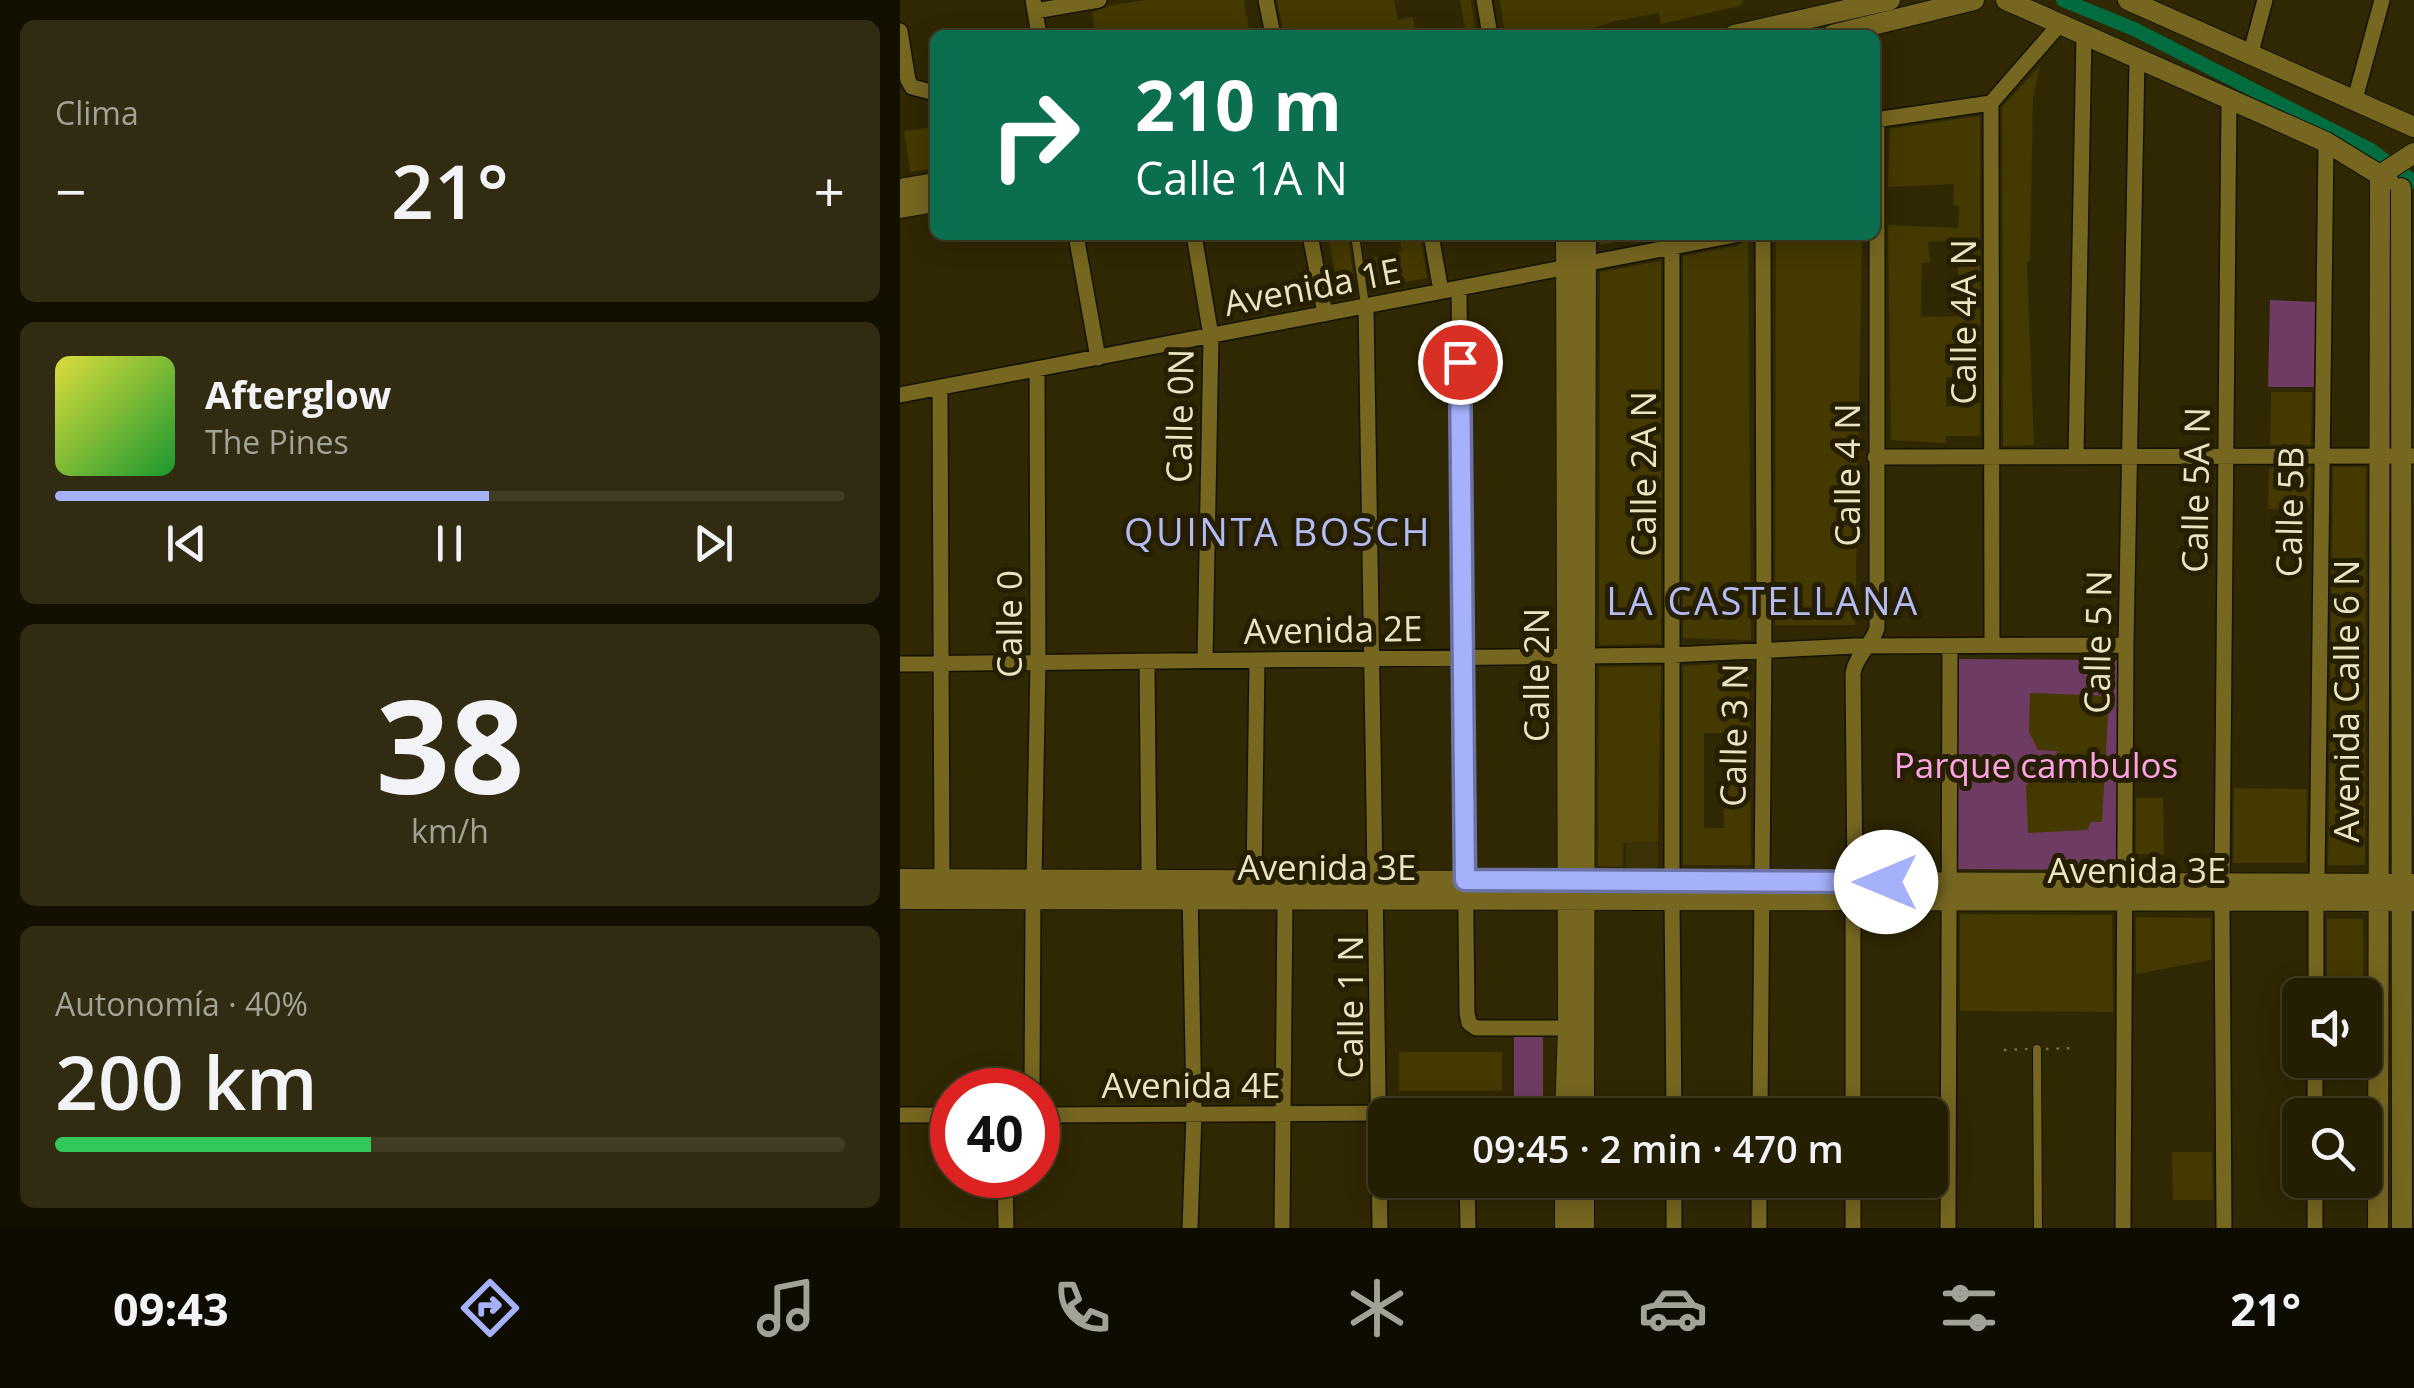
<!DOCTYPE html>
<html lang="es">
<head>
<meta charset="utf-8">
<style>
  :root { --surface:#241e02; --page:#302b11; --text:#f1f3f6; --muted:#a3a299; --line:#413c24; --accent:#a6b1fc }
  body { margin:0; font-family:"Open Sans",sans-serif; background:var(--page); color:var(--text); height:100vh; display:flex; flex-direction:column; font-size:38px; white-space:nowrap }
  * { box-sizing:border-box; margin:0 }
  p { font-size:32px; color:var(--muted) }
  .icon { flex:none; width:55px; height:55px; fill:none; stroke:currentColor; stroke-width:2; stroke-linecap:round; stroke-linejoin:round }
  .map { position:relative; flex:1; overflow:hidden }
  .sheet { display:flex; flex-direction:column; gap:20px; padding:20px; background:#141001; width:900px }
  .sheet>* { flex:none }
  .guide { position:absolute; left:30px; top:30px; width:950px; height:210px; border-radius:15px; box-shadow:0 5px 25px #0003,0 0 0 2px var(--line); background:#0b6e4f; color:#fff; overflow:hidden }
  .buttons { position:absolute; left:1382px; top:978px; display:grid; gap:20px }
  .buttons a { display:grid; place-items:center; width:100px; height:100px; border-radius:15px; background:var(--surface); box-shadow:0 5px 25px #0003,0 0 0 2px var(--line); font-size:50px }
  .speed { position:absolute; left:30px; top:1068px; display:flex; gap:20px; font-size:50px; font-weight:700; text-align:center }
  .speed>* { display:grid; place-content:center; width:130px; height:130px; border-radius:50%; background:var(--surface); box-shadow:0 5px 25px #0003,0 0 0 2px var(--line); line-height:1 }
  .speed .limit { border:15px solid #d22; background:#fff; color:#111 }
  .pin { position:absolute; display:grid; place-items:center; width:85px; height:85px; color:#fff; margin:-42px; border:5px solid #fff; border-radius:50%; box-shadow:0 2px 10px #0007 }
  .me { position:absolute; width:110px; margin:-55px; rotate:270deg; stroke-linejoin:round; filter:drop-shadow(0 0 8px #0008) }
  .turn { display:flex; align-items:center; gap:35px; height:210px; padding:0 40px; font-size:45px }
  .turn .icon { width:130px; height:130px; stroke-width:2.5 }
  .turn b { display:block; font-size:70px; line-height:85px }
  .big { font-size:75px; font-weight:600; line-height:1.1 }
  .sheet .widget { flex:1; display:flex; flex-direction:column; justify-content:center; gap:15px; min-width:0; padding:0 35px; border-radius:15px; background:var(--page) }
  .sheet .dial { align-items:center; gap:0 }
  .dial b { font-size:130px; line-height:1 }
  .song { display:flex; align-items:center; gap:30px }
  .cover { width:120px; height:120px; border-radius:15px; background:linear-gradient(135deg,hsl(60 70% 55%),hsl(130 70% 35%)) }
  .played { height:10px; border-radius:5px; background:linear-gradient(90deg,var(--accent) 55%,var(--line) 55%) }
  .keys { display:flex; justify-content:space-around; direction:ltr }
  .heat { display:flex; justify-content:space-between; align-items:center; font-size:55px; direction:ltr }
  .charge { height:15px; border-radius:8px; background:linear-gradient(90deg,#34c759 40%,var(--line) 0) }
  .trip { position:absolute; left:468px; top:1098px; width:580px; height:100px; border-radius:15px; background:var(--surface); box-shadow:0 5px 25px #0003,0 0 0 2px var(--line); font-weight:600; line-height:100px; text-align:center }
  .tabs { display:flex; height:160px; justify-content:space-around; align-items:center; background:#0e0c01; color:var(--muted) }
  .tabs .icon { width:70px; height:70px }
  .tabs .on { color:var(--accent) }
  .tabs b { font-size:45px; color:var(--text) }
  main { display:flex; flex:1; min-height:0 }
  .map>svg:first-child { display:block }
  .built { fill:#3b3206 }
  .green { fill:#6e3c62 }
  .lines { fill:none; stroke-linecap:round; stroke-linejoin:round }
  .canal { stroke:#016c40; stroke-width:14 }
  .building { fill:#443900; fill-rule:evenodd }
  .lane-casing { stroke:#151100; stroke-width:10 }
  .street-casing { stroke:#151100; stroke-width:18 }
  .secondary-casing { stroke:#151100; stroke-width:22 }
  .path { stroke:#78714d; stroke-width:2.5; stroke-dasharray:2.5 8; stroke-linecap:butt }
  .lane { stroke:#756620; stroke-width:8 }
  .street { stroke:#756620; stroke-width:15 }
  .secondary { stroke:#756620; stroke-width:20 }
  .route-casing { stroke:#6c73a4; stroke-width:25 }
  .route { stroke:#a6b1fc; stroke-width:18 }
  .labels { text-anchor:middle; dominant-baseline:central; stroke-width:10; stroke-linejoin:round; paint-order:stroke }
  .street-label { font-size:35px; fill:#ebe4c2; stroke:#261e00 }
  .park-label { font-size:35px; fill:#fda3e5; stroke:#261e00 }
  .neighbourhood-label { font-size:38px; letter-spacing:2.5px; fill:#b3bcf4; stroke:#261e00 }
</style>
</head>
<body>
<main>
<section class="sheet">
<div class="widget"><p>Clima</p>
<div class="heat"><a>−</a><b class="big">21°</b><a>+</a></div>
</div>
<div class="widget">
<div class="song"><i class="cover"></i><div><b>Afterglow</b><p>The Pines</p></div></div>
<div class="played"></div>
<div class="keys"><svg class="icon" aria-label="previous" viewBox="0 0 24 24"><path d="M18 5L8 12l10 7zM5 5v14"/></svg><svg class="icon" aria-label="pause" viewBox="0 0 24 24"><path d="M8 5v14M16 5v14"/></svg><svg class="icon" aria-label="next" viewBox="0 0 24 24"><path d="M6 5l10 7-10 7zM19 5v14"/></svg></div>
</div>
<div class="widget dial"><b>38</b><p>km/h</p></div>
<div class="widget"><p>Autonomía · 40%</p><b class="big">200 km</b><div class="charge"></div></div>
</section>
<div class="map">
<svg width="1514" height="1228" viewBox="0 0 1514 1228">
  <rect width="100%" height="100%" fill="#302803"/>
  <!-- built -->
  <path class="built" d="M824,734H850V769H824Z
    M726,843H758V868L726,869Z"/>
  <!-- green -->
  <path class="green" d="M1370,300L1416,302L1414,387H1368Z
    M1054,659L1219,660V870L1053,869Z
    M614,1035H643V1104H614Z"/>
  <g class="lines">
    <!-- canal -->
    <path class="canal" d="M1163,0L1234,29L1471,150L1514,182"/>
  </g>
  <!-- building -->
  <path class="building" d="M245,0H344L350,35H196L192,13L208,6Z
    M377,0H494L498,20L513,17L516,35H384Z
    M560,0H571L576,35H566Z
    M600,0H842L843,5L761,24L759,13L715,21L695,28L696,35H605Z
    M1140,66L1133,98L1130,259L1127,263L1134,445L1103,446L1102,107Z
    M1080,116V378L1046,377V407L1080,403V436H1046V443L991,440L988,225L1058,228L1059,206L1053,205L1054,184L988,187L990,129ZM1058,240V316L1021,317L1022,263H1030L1028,242Z
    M35,127V168L10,172L4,131Z
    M428,235H448L454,280L437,284Z
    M499,235H520L527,278L478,287L476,275L468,276L466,259L502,252Z
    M700,235H726V239L700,245Z
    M876,235H962L955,625H875Z
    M848,240L851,640L783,638V256L837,246Z
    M761,261V644L699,645L700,272Z
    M1371,392H1412L1411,445H1370Z
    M1411,467L1410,508L1368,509L1369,468Z
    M1433,467H1466L1465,865H1428Z
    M849,662L850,733H804V828H824V770H850L851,865H783V666Z
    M761,666L758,842L723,843V867L698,866L699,667Z
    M1130,693L1209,696L1202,822H1191L1187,830L1128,833L1126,786L1158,751L1138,750L1129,732Z
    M1334,788L1407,789L1406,863H1333Z
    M1236,798H1263L1264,854H1236Z
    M1060,914L1212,915L1213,1012L1060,1011Z
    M1236,917L1311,918V960L1236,974Z
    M1427,919H1463V984H1427Z
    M499,1052H602V1091H499Z
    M1272,1152H1312L1313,1200H1273Z"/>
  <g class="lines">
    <!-- lane casing -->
    <g class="lane-casing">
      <path id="lane" d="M455,235L465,305
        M1137,1049L1138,1228"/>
    </g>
    <!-- street casing -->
    <g class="street-casing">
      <path id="street" d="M133,0L139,35
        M366,0L373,35
        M584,0L590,35
        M135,11L199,0
        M0,31L8,80L12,87L35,93
        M1351,52L1365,0
        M1455,99L1482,0
        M975,120L1091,103
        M176,235L198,358
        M294,235L311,336L305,660
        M410,235L425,314
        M531,235L541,291
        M772,247V881
        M559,288L567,1013L569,1023L576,1028H668
        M466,306C469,613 478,921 480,1228
        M40,388L42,879
        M0,395L835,235
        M1176,456L1184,35
        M975,457L1514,456
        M1092,645L1091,103L1159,25
        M247,661L249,880
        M0,664L771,655L955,646L1226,645
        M134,879L138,662L137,369
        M354,880L357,660
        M955,882L953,673C956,655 972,645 977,628V120
        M1322,883L1329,98
        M1417,883L1426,142
        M772,900L774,1115
        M1322,901L1324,1228
        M1416,995V901
        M132,1090L133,899
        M0,1115H52
        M138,1115L675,1112
        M860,1115L864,650L863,235
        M953,1115V901
        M1415,1115V1060
        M105,1175L106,1228
        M567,1180L568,1228
        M774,1180V1228
        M290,1228L294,1114L290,889
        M382,1228L385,899
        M859,1228V1180
        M953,1228V1180
        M1048,1228L1050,646
        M1223,1228L1226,645L1237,58
        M1415,1228V1180"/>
    </g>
    <!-- secondary casing -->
    <g class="secondary-casing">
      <path id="secondary" d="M1106,0L1426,142L1488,180
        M1228,0L1514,127
        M834,35L990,0
        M932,35L1074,0
        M1501,188L1502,1228
        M0,189L35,183
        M0,208L35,202
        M0,879L1514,884
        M0,899L1514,901
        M665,1115L668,1028L666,235
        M684,1115L686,235
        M665,1228V1180
        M684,1228V1180
        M1478,1228L1480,175L1514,153"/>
    </g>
    <!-- path -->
    <path class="path" d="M1146,1049L1174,1048
      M1104,1050L1128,1049"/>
    <!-- lane -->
    <use href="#lane" class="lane"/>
    <!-- street -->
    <use href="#street" class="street"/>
    <!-- secondary -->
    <use href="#secondary" class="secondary"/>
  </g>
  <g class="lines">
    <!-- route casing -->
    <g class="route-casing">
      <path id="route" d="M560,362L565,880L986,882"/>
    </g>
    <!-- route -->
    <use href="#route" class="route"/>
  </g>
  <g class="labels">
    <!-- street labels -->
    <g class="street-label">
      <text transform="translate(412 286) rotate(-11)">Avenida 1E</text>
      <text transform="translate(1062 322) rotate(-90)">Calle 4A N</text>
      <text transform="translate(279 416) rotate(-89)">Calle 0N</text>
      <text transform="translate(742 474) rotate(-90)">Calle 2A N</text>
      <text transform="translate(946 475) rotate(-90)">Calle 4 N</text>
      <text transform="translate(1295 490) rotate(-89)">Calle 5A N</text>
      <text transform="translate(1389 512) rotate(-89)">Calle 5B</text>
      <text transform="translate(108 624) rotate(-90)">Calle 0</text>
      <text transform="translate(433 629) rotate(-1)">Avenida 2E</text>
      <text transform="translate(1197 642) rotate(-89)">Calle 5 N</text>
      <text transform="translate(635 675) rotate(-90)">Calle 2N</text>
      <text transform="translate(1445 701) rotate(-90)">Avenida Calle 6 N</text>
      <text transform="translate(833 735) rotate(-89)">Calle 3 N</text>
      <text x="427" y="866">Avenida 3E</text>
      <text x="1237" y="869">Avenida 3E</text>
      <text transform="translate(449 1007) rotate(-90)">Calle 1 N</text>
      <text x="291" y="1084">Avenida 4E</text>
    </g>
    <!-- park labels -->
    <g class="park-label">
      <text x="1136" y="764">Parque cambulos</text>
    </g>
    <!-- neighbourhood labels -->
    <g class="neighbourhood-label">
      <text x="378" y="531">QUINTA BOSCH</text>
      <text x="863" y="600">LA CASTELLANA</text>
    </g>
  </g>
</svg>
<div class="buttons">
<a><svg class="icon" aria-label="sound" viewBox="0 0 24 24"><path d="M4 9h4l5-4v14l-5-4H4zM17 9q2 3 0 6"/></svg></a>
<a><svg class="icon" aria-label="search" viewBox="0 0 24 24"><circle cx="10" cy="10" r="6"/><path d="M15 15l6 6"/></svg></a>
</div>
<div class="speed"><div class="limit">40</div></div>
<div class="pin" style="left:560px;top:362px;background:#d93025"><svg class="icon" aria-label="arrive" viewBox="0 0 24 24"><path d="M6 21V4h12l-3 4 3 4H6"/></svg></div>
<svg class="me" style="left:986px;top:882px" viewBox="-20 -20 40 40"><circle r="19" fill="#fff"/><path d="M0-13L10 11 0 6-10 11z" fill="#a6b1fc"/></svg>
<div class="trip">09:45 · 2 min · 470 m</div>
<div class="guide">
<div class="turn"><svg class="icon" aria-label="right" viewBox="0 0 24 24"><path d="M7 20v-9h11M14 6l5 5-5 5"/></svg><div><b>210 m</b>Calle 1A N</div></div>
</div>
</div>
</main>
<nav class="tabs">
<b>09:43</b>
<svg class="icon on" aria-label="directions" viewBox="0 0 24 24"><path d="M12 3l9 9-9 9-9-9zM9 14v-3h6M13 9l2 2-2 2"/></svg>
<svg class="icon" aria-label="music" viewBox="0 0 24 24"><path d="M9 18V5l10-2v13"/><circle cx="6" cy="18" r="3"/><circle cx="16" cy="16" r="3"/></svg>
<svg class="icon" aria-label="phone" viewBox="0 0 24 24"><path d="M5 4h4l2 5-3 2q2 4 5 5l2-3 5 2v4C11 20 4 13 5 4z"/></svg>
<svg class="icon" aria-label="climate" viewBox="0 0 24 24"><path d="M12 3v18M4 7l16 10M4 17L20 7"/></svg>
<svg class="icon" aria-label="car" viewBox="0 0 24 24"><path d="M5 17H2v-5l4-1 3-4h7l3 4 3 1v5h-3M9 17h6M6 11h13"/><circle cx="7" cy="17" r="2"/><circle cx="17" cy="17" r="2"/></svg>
<svg class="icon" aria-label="filters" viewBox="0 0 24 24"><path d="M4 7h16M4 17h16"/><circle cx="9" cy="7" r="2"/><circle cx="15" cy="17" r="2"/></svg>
<b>21°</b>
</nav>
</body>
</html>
